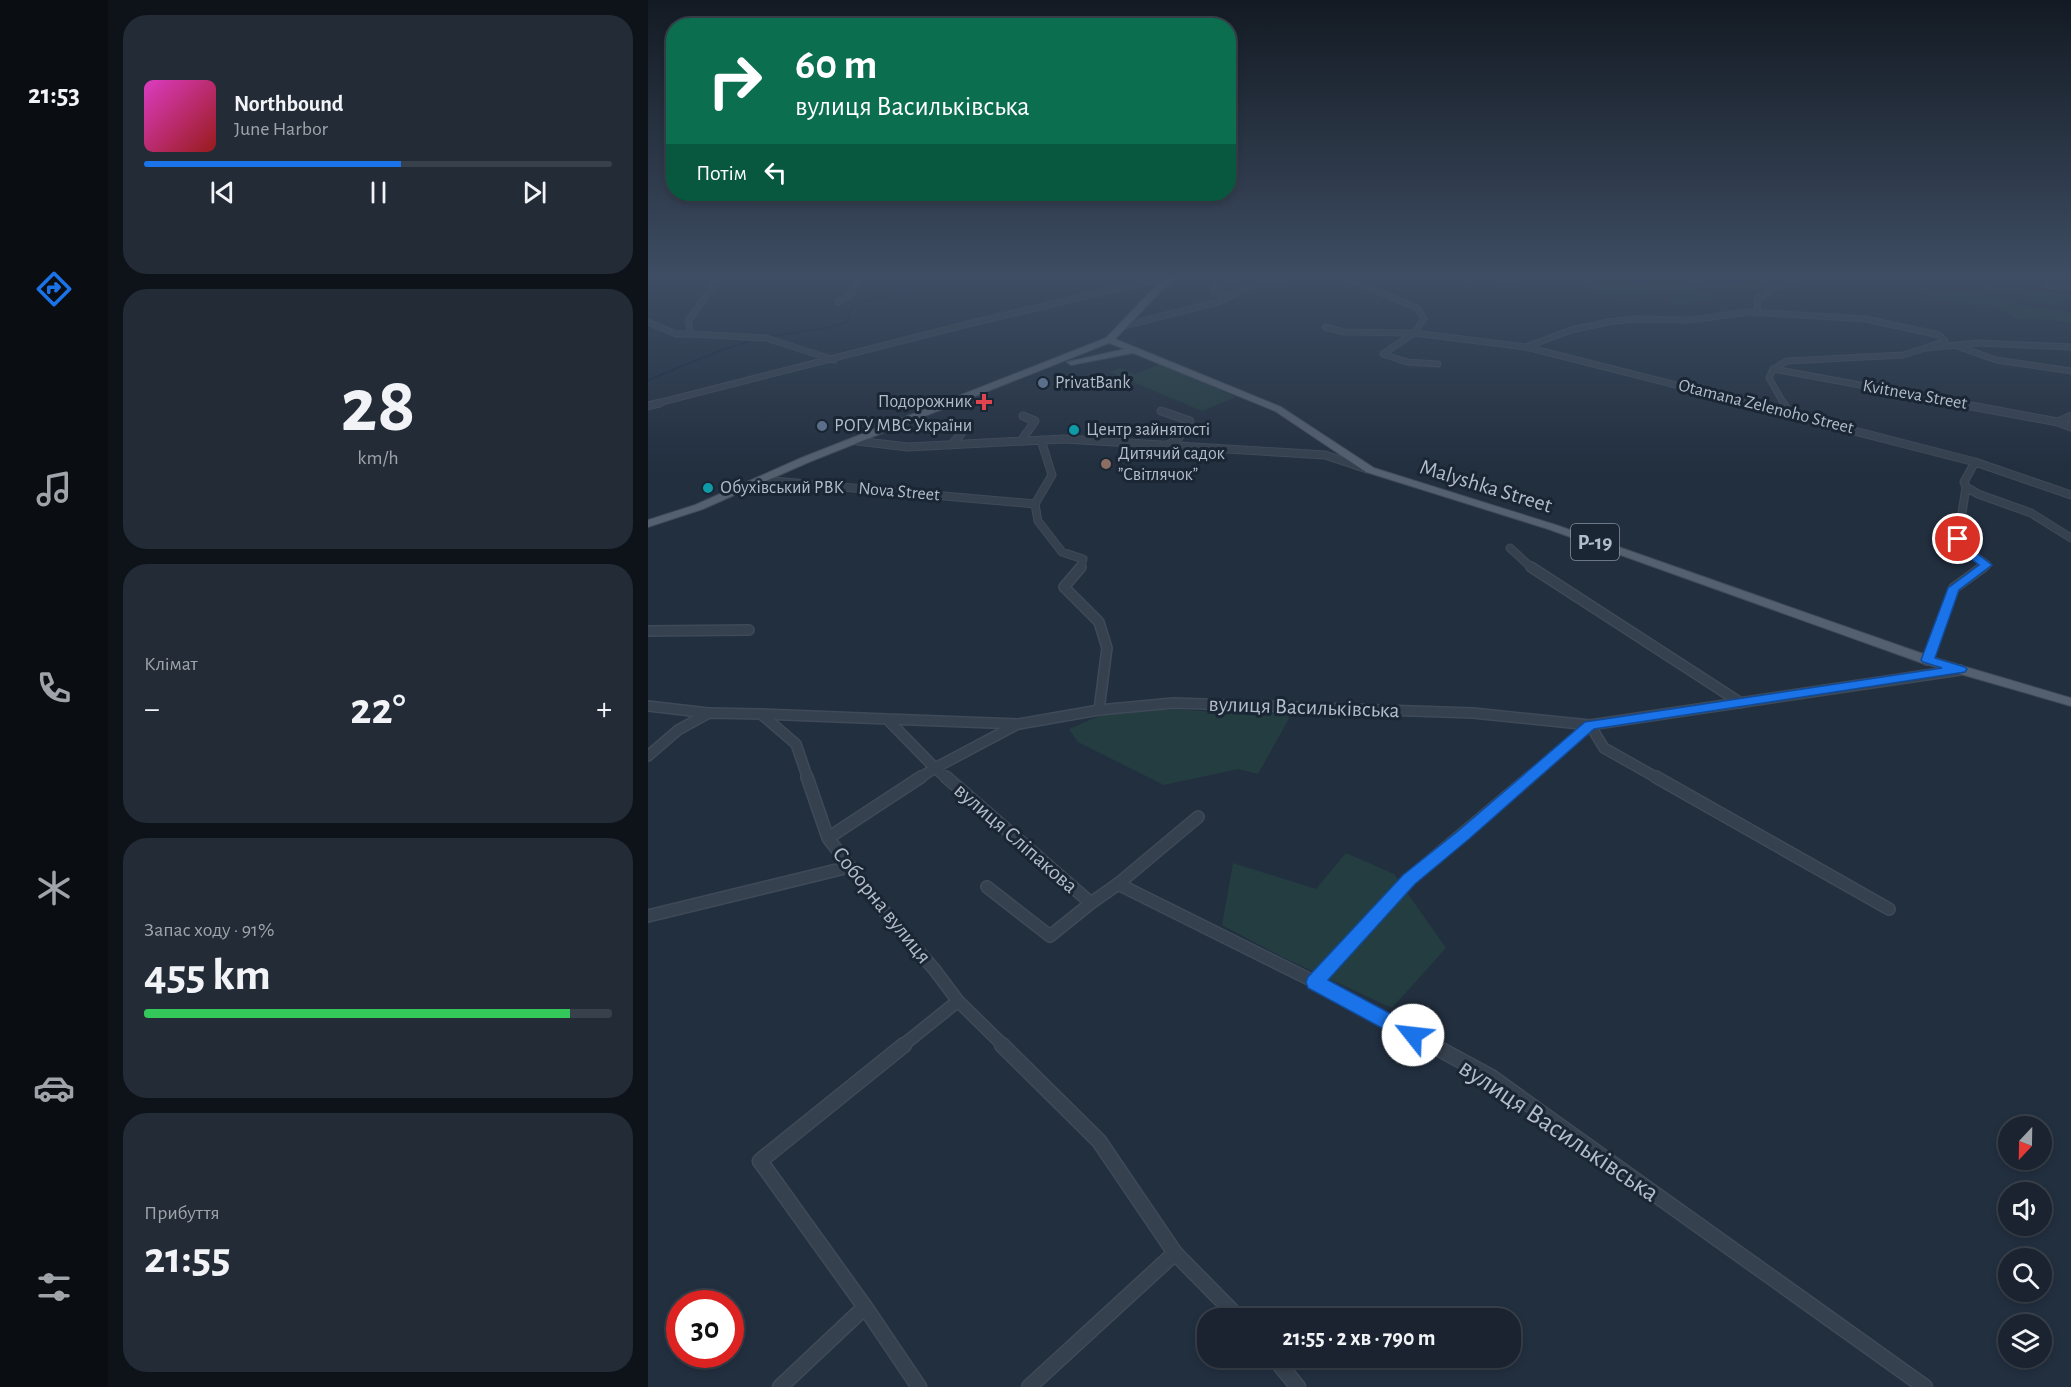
<!DOCTYPE html>
<html lang="uk">
<head>
<meta charset="utf-8">
<style>
  :root { --surface:#1a232f; --page:#232b37; --text:#f1f3f6; --muted:#9fa4aa; --line:#38404b; --accent:#1a73e8 }
  body { margin:0; font-family:"Alegreya Sans",sans-serif; background:var(--page); color:var(--text); height:100vh; display:flex; flex-direction:column; font-size:22px; white-space:nowrap }
  * { box-sizing:border-box; margin:0 }
  p { font-size:20px; color:var(--muted) }
  .icon { flex:none; width:33px; height:33px; fill:none; stroke:currentColor; stroke-width:2; stroke-linecap:round; stroke-linejoin:round }
  .map { position:relative; flex:1; overflow:hidden }
  .drawer { display:flex; flex-direction:column; gap:15px; padding:15px; background:#0e131a; width:540px }
  .drawer>* { flex:none }
  .top-card { position:absolute; left:18px; top:18px; width:570px; height:183px; border-radius:24px; box-shadow:0 3px 9px #0003,0 0 0 2px var(--line); background:#0b6e4f; color:#fff; overflow:hidden }
  .needle { width:39px; rotate:202deg }
  .controls { position:absolute; left:1350px; top:1116px; display:grid; gap:12px }
  .controls a { display:grid; place-items:center; width:54px; height:54px; border-radius:50%; background:var(--surface); box-shadow:0 3px 9px #0003,0 0 0 2px var(--line); font-size:30px }
  .speed { position:absolute; left:18px; top:1290px; display:flex; gap:12px; font-size:30px; font-weight:700; text-align:center }
  .speed>* { display:grid; place-content:center; width:78px; height:78px; border-radius:50%; background:var(--surface); box-shadow:0 3px 9px #0003,0 0 0 2px var(--line); line-height:1 }
  .speed .limit { border:9px solid #d22; background:#fff; color:#111 }
  .pin { position:absolute; display:grid; place-items:center; width:51px; height:51px; color:#fff; margin:-26px; border:3px solid #fff; border-radius:50%; box-shadow:0 2px 6px #0007 }
  .me { position:absolute; width:66px; margin:-33px; rotate:299deg; stroke-linejoin:round; filter:drop-shadow(0 0 4px #0008) }
  .turn { display:flex; align-items:center; gap:21px; height:126px; padding:0 30px; font-size:27px }
  .turn .icon { width:78px; height:78px; stroke-width:2.5 }
  .turn b { display:block; font-size:42px; line-height:51px }
  .then { display:flex; align-items:center; height:57px; padding:0 30px; background:#0003; gap:12px; font-size:22px }
  .big { font-size:45px; font-weight:700; line-height:1.1 }
  .drawer .tile { flex:1; display:flex; flex-direction:column; justify-content:center; gap:9px; min-width:0; padding:0 21px; border-radius:24px; background:var(--page) }
  .drawer .dial { align-items:center; gap:0 }
  .dial b { font-size:78px; line-height:1 }
  .song { display:flex; align-items:center; gap:18px }
  .cover { width:72px; height:72px; border-radius:9px; background:linear-gradient(135deg,hsl(310 70% 55%),hsl(0 70% 35%)) }
  .played { height:6px; border-radius:3px; background:linear-gradient(90deg,var(--accent) 55%,var(--line) 55%) }
  .keys { display:flex; justify-content:space-around; direction:ltr }
  .heat { display:flex; justify-content:space-between; align-items:center; font-size:33px; direction:ltr }
  .charge { height:9px; border-radius:4px; background:linear-gradient(90deg,#34c759 91%,var(--line) 0) }
  .trip { position:absolute; left:549px; top:1308px; width:324px; height:60px; border-radius:24px; background:var(--surface); box-shadow:0 3px 9px #0003,0 0 0 2px var(--line); font-weight:700; line-height:60px; text-align:center }
  main { display:flex; flex:1; min-height:0 }
  .menu { display:flex; flex-direction:column; width:108px; justify-content:space-around; align-items:center; background:#0a0e13; color:var(--muted) }
  .menu .icon { width:42px; height:42px }
  .menu .current { color:var(--accent) }
  .menu b { font-size:27px; color:var(--text) }
  .map>svg:first-child { display:block }
  .green { fill:#243d40 }
  .lines { fill:none; stroke-linecap:round; stroke-linejoin:round }
  .stream { stroke:#14263e; stroke-width:1.5 }
  .minor-far4-casing { stroke:#3f4a58; stroke-width:7 }
  .minor-far3-casing { stroke:#3f4a58; stroke-width:9 }
  .minor-far2-casing { stroke:#3f4a58; stroke-width:12 }
  .minor-far1-casing { stroke:#3f4a58; stroke-width:14 }
  .minor-casing { stroke:#3f4a58; stroke-width:17 }
  .primary-casing { stroke:#3f4a58; stroke-width:2 }
  .minor-far4 { stroke:#36414f; stroke-width:5 }
  .minor-far3 { stroke:#36414f; stroke-width:7 }
  .minor-far2 { stroke:#36414f; stroke-width:9 }
  .minor-far1 { stroke:#36414f; stroke-width:11 }
  .minor { stroke:#36414f; stroke-width:14 }
  .primary { fill:#54606f; fill-rule:evenodd }
  .route { fill:#1a73e8; stroke:#114b97; stroke-width:1.5 }
  .service-dot { fill:#5c6f8a; stroke:#1b2634; stroke-width:2 }
  .health-dot { fill:#e0444e; stroke:#1b2634; stroke-width:2 }
  .culture-dot { fill:#0f9aa8; stroke:#1b2634; stroke-width:2 }
  .education-dot { fill:#8d6e63; stroke:#1b2634; stroke-width:2 }
  .labels { text-anchor:middle; dominant-baseline:central; stroke-width:6; stroke-linejoin:round; paint-order:stroke }
  .far-poi-label { font-size:18px; fill:#b2bcca; stroke:#1b2634; text-anchor:start }
  .far-street-label { font-size:18px; fill:#b2bcca; stroke:#1b2634 }
  .shield { fill:#1b2634; stroke:#858f9d; stroke-width:1.5 }
  .shield-label { font-size:21px; font-weight:bold; fill:#b2bcca }
  .street-label { font-size:22px; fill:#b2bcca; stroke:#1b2634 }
  .near-street-label { font-size:27px; fill:#b2bcca; stroke:#1b2634 }
</style>
</head>
<body>
<main>
<nav class="menu">
<b>21:53</b>
<svg class="icon current" aria-label="directions" viewBox="0 0 24 24"><path d="M12 3l9 9-9 9-9-9zM9 14v-3h6M13 9l2 2-2 2"/></svg>
<svg class="icon" aria-label="music" viewBox="0 0 24 24"><path d="M9 18V5l10-2v13"/><circle cx="6" cy="18" r="3"/><circle cx="16" cy="16" r="3"/></svg>
<svg class="icon" aria-label="phone" viewBox="0 0 24 24"><path d="M5 4h4l2 5-3 2q2 4 5 5l2-3 5 2v4C11 20 4 13 5 4z"/></svg>
<svg class="icon" aria-label="climate" viewBox="0 0 24 24"><path d="M12 3v18M4 7l16 10M4 17L20 7"/></svg>
<svg class="icon" aria-label="car" viewBox="0 0 24 24"><path d="M5 17H2v-5l4-1 3-4h7l3 4 3 1v5h-3M9 17h6M6 11h13"/><circle cx="7" cy="17" r="2"/><circle cx="17" cy="17" r="2"/></svg>
<svg class="icon" aria-label="filters" viewBox="0 0 24 24"><path d="M4 7h16M4 17h16"/><circle cx="9" cy="7" r="2"/><circle cx="15" cy="17" r="2"/></svg>
</nav>
<section class="drawer">
<div class="tile">
<div class="song"><i class="cover"></i><div><b>Northbound</b><p>June Harbor</p></div></div>
<div class="played"></div>
<div class="keys"><svg class="icon" aria-label="previous" viewBox="0 0 24 24"><path d="M18 5L8 12l10 7zM5 5v14"/></svg><svg class="icon" aria-label="pause" viewBox="0 0 24 24"><path d="M8 5v14M16 5v14"/></svg><svg class="icon" aria-label="next" viewBox="0 0 24 24"><path d="M6 5l10 7-10 7zM19 5v14"/></svg></div>
</div>
<div class="tile dial"><b>28</b><p>km/h</p></div>
<div class="tile"><p>Клімат</p>
<div class="heat"><a>−</a><b class="big">22°</b><a>+</a></div>
</div>
<div class="tile"><p>Запас ходу · 91%</p><b class="big">455 km</b><div class="charge"></div></div>
<div class="tile"><p>Прибуття</p><b class="big">21:55</b></div>
</section>
<div class="map">
<svg width="1423" height="1387" viewBox="0 0 1423 1387">
  <rect width="100%" height="100%" fill="#222f3f"/>
  <!-- green -->
  <path class="green" d="M798,275H876L863,280L878,286L861,284L854,287L844,279L830,281L820,286Z
    M931,275H956L981,279L982,282L1048,281L1079,285L1110,280L1117,277L1155,275L1118,287L1086,289L1034,286L1060,293L1067,299L1045,300L1041,304L1027,305L1019,299L1033,295L998,294L988,298L955,295L941,289Z
    M1335,287L1368,288L1388,293L1403,292L1423,296V301L1414,300L1408,306Z
    M1270,289L1345,295L1370,306L1423,312V324L1408,320L1371,319L1343,306L1276,299Z
    M513,364L588,397L554,411L461,372L472,368L487,374Z
    M528,709L594,714L603,710L644,713L610,774L590,769L516,785L430,742L421,729L458,713Z
    M698,853L746,874L798,948L744,1008L634,957L574,925L585,863L668,889Z"/>
  <g class="lines">
    <!-- stream -->
    <path class="stream" d="M116,337L179,328L200,322L202,311L207,304L215,300L255,294L284,279L315,275
      M0,380L74,350L110,339"/>
    <!-- minor-far4 casing -->
    <g class="minor-far4-casing">
      <path id="minor-far4" d="M73,275L40,321L43,334L118,338L186,360
        M692,275L769,308L776,319L766,333L878,347L1103,404
        M589,279L566,287L565,291L581,297L605,284L655,275
        M1397,285L1423,287
        M190,302L204,293L208,280L213,275
        M1110,313L1109,299L1126,288L1165,275
        M0,322L28,334H43
        M479,325L570,302L581,297
        M677,327L696,332L766,333L735,354L759,362L790,364
        M1309,346L1348,360L1423,371
        M878,347L923,330L960,322L987,319L1042,320L1101,312L1218,319L1291,335L1297,341L1277,348L1329,343L1423,347
        M1125,369L1315,404
        M6,404L316,325L506,280H520
        M1136,404L1121,378L1125,369L1139,361L1255,355L1277,348"/>
    </g>
    <!-- minor-far3 casing -->
    <g class="minor-far3-casing">
      <path id="minor-far3" d="M1097,403L1327,462L1423,495
        M1135,403L1141,413
        M1307,403L1410,422
        M0,406L12,403
        M513,411L542,421L529,440L520,445
        M1423,416L1410,422L1423,427
        M393,440L404,475L387,504L390,521L414,552L435,559L432,569
        M209,441L260,447L416,439L677,455L719,469
        M373,441L387,421L375,416
        M303,445L313,434L307,425
        M1327,462L1316,482L1318,487L1330,494L1383,513L1423,538
        M114,480L387,504
        M1318,487L1310,539L1314,547L1339,565L1333,569
        M862,548L885,569"/>
    </g>
    <!-- minor-far2 casing -->
    <g class="minor-far2-casing">
      <path id="minor-far2" d="M433,567L416,587L451,622L459,648L451,710
        M883,567L1093,703
        M0,631L101,630
        M1279,660L1306,588L1335,567
        M0,706L60,713
        M113,714L239,719L287,768L270,779
        M239,719L371,724L451,710L525,703L825,713L942,725L1312,670
        M0,756L30,730L61,713L113,714L148,744L160,779
        M300,779L287,768L368,725
        M880,779L942,725L956,748L1011,779"/>
    </g>
    <!-- minor-far1 casing -->
    <g class="minor-far1-casing">
      <path id="minor-far1" d="M159,777L180,838
        M273,777L180,838L246,924L286,969L310,1001L356,1046
        M298,777L443,903L470,884L550,817
        M1008,777L1241,909
        M470,884L667,982
        M339,887L402,936L443,903
        M0,916L201,867
        M254,1046L310,1001
        M786,1046L667,982L761,879L882,777"/>
    </g>
    <!-- minor casing -->
    <g class="minor-casing">
      <path id="minor" d="M256,1045L112,1161L217,1307L271,1387
        M354,1045L451,1141L527,1253L591,1318
        M784,1045L843,1077L1277,1387
        M626,1358L650,1387
        M132,1387L217,1307
        M381,1387L527,1253"/>
    </g>
    <!-- primary casing -->
    <g class="primary-casing">
      <path id="primary" d="M524,275H532L513,291L467,339L633,407L726,468L908,525L1284,657L1423,698V706L1274,663L900,529L718,472L627,411L485,353L423,365L419,362L477,349L461,343L161,462L55,509L0,527V520L47,505L153,458L458,338L507,287Z"/>
    </g>
    <!-- minor-far4 -->
    <use href="#minor-far4" class="minor-far4"/>
    <!-- minor-far3 -->
    <use href="#minor-far3" class="minor-far3"/>
    <!-- minor-far2 -->
    <use href="#minor-far2" class="minor-far2"/>
    <!-- minor-far1 -->
    <use href="#minor-far1" class="minor-far1"/>
    <!-- minor -->
    <use href="#minor" class="minor"/>
    <!-- primary -->
    <use href="#primary" class="primary"/>
  </g>
  <!-- sky -->
  <linearGradient id="sky" x2="0" y2="1"><stop stop-color="#131a23"/><stop offset="0.59" stop-color="#3e4d63"/><stop offset="1" stop-color="#3e4d63" stop-opacity="0"/></linearGradient>
  <rect width="1423" height="469" fill="url(#sky)"/>
  <!-- route -->
  <path class="route" d="M1310,536L1314,537L1318,545L1344,565L1311,590L1287,658L1317,667L1319,669L1317,672L946,729L821,839L767,884L680,980L771,1029L774,1035L771,1041L765,1043L758,1041L660,988L658,982L660,977L755,875L810,831L937,722L1294,668L1275,662L1273,660L1300,588L1331,565L1310,549L1304,539Z"/>
  <!-- markers -->
  <g class="service-dot">
    <circle cx="395" cy="383" r="6"/>
    <circle cx="174" cy="426" r="6"/>
  </g>
  <path class="health-dot" d="M333 393h6v6h6v6h-6v6h-6v-6h-6v-6h6z"/>
  <g class="culture-dot">
    <circle cx="426" cy="430" r="6"/>
    <circle cx="60" cy="488" r="6"/>
  </g>
  <circle class="education-dot" cx="458" cy="464" r="6"/>
  <g class="labels">
    <!-- far-poi labels -->
    <g class="far-poi-label">
      <text x="407" y="383">PrivatBank</text>
      <text x="324" y="402" text-anchor="end">Подорожник</text>
      <text x="186" y="426">РОГУ МВС України</text>
      <text x="438" y="430">Центр зайнятості</text>
      <text x="470" y="454">Дитячий садок<tspan x="470" dy="21">”Світлячок”</tspan></text>
      <text x="72" y="488">Обухівський РВК</text>
    </g>
    <!-- far-street labels -->
    <g class="far-street-label">
      <text transform="translate(1267 395) rotate(10)">Kvitneva Street</text>
      <text transform="translate(1118 407) rotate(14)">Otamana Zelenoho Street</text>
      <text transform="translate(251 492) rotate(5)">Nova Street</text>
    </g>
    <!-- shield labels -->
    <rect class="shield" x="923" y="524" width="48" height="36" rx="4.5"/>
    <g class="shield-label">
      <text x="947" y="542">Р-19</text>
    </g>
    <!-- street labels -->
    <g class="street-label">
      <text transform="translate(838 486) rotate(17)">Malyshka Street</text>
      <text transform="translate(656 707) rotate(2)">вулиця Васильківська</text>
      <text transform="translate(368 838) rotate(41)">вулиця Сліпакова</text>
      <text transform="translate(234 905) rotate(51)">Соборна вулиця</text>
    </g>
    <!-- near-street labels -->
    <g class="near-street-label">
      <text transform="translate(911 1130) rotate(34)">вулиця Васильківська</text>
    </g>
  </g>
</svg>
<div class="controls">
<a><svg class="needle" viewBox="-14 -14 28 28"><path d="M0-13l5 13h-10z" fill="#e53935"/><path d="M0 13l5-13h-10z" fill="#9fa4aa"/></svg></a>
<a><svg class="icon" aria-label="sound" viewBox="0 0 24 24"><path d="M4 9h4l5-4v14l-5-4H4zM17 9q2 3 0 6"/></svg></a>
<a><svg class="icon" aria-label="search" viewBox="0 0 24 24"><circle cx="10" cy="10" r="6"/><path d="M15 15l6 6"/></svg></a>
<a><svg class="icon" aria-label="layers" viewBox="0 0 24 24"><path d="M12 4l9 5-9 5-9-5zM3 14l9 5 9-5"/></svg></a>
</div>
<div class="speed"><div class="limit">30</div></div>
<div class="pin" style="left:1310px;top:539px;background:#d93025"><svg class="icon" aria-label="arrive" viewBox="0 0 24 24"><path d="M6 21V4h12l-3 4 3 4H6"/></svg></div>
<svg class="me" style="left:765px;top:1035px" viewBox="-20 -20 40 40"><circle r="19" fill="#fff"/><path d="M0-13L10 11 0 6-10 11z" fill="#1a73e8"/></svg>
<div class="trip">21:55 · 2 хв · 790 m</div>
<div class="top-card">
<div class="turn"><svg class="icon" aria-label="right" viewBox="0 0 24 24"><path d="M7 20v-9h11M14 6l5 5-5 5"/></svg><div><b>60 m</b>вулиця Васильківська</div></div>
<div class="then">Потім<svg class="icon" aria-label="left" viewBox="0 0 24 24"><path d="M17 20v-9H6M10 6l-5 5 5 5"/></svg></div>
</div>
</div>
</main>
</body>
</html>
